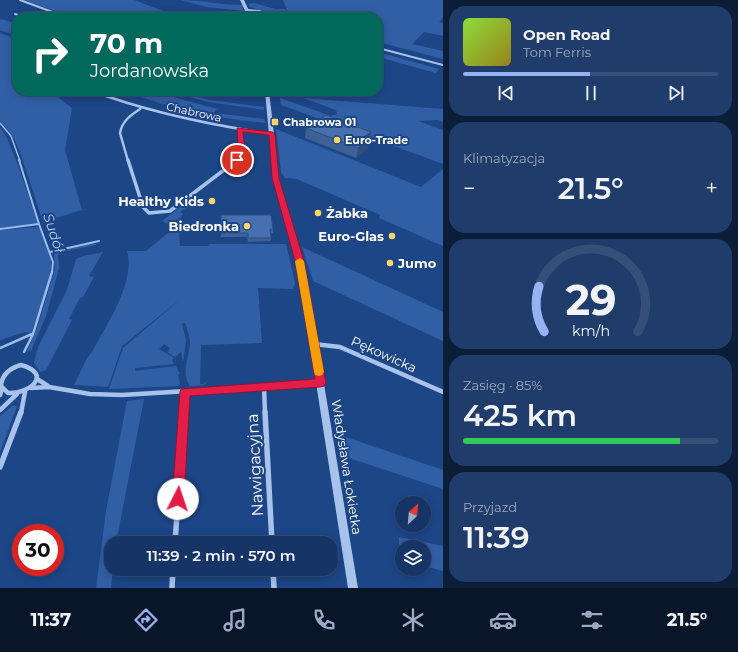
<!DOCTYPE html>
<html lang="pl">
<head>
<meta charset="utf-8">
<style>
  :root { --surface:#163465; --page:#1f3c6b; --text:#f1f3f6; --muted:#9eaabf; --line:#354f79; --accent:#95b2f1 }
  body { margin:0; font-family:Montserrat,sans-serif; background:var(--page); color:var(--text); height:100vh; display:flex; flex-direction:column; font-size:15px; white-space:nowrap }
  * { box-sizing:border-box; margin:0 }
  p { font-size:13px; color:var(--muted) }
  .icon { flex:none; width:22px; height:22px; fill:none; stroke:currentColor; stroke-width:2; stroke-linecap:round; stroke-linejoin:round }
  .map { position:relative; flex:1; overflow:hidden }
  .details { display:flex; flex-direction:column; gap:6px; padding:6px; background:#0c1d38; width:295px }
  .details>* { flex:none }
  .guide { position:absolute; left:12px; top:12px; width:371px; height:84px; border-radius:16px; box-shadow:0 2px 10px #0003,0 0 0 1px var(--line); background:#00695c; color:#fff; overflow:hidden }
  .needle { width:26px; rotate:26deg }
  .buttons { position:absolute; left:395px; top:496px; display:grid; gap:8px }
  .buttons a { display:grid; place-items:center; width:36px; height:36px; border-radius:50%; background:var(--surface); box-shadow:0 2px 10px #0003,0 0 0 1px var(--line); font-size:20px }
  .speed { position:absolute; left:12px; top:524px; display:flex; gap:8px; font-size:20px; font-weight:700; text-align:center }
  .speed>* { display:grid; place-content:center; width:52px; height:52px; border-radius:50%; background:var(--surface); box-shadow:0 2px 10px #0003,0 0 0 1px var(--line); line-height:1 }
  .speed .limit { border:6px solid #d22; background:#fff; color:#111 }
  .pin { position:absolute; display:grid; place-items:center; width:34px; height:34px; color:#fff; margin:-17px; border:2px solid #fff; border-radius:50%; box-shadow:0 1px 4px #0007 }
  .me { position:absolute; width:44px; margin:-22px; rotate:4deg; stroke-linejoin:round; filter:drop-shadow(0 0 3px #0008) }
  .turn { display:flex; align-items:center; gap:14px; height:84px; padding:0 12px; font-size:18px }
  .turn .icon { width:52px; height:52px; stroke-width:2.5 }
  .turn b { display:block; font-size:28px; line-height:34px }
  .big { font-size:30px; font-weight:600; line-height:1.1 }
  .details .widget { flex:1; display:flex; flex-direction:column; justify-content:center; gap:6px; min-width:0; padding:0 14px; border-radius:16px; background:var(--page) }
  .details .dial { align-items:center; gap:0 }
  .dial svg { height:104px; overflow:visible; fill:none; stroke:var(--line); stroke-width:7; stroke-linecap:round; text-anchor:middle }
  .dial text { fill:var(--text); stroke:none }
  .song { display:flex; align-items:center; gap:12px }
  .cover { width:48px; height:48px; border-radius:6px; background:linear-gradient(135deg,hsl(90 70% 55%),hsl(50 70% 35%)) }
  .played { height:4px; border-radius:2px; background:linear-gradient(90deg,var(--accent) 50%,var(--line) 50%) }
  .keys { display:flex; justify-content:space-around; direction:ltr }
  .heat { display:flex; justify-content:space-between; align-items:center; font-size:22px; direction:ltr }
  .charge { height:6px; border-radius:3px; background:linear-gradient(90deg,#34c759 85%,var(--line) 0) }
  .trip { position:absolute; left:104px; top:536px; width:234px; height:40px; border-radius:16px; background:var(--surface); box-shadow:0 2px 10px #0003,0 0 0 1px var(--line); font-weight:600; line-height:40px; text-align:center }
  .menu { display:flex; height:64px; justify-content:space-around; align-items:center; background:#091528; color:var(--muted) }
  .menu .icon { width:28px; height:28px }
  .menu .current { color:var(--accent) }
  .menu b { font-size:18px; color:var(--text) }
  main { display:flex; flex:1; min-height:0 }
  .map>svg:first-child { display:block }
  .green { fill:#315fa5 }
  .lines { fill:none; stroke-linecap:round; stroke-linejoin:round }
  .stream-far2 { stroke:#9abced; stroke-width:1.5 }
  .stream-far1 { stroke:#9abced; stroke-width:2 }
  .stream { stroke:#9abced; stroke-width:2.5 }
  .minor-far4 { stroke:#a7c2eb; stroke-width:2 }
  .minor-far3 { stroke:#a7c2eb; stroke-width:2.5 }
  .minor-far2 { stroke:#a7c2eb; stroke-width:3.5 }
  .minor-far1 { stroke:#a7c2eb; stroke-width:4.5 }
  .minor { stroke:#a7c2eb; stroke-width:5.5 }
  .tertiary { fill:#a7c2eb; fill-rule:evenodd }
  .wall { fill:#3c6097 }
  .shaded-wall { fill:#314e7b }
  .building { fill:#4670b0; stroke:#314e7b }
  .route { fill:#e11d48; stroke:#92132f }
  .slow { fill:#f59e0b }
  .poi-dot { fill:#fad765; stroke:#1d4687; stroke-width:1.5 }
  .labels { text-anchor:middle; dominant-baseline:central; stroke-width:4; stroke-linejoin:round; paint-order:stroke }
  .far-street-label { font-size:11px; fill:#fff; stroke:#1d4687 }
  .far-poi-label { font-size:11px; font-weight:bold; fill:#fff; stroke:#1d4687; text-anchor:start }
  .poi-label { font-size:13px; font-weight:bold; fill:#fff; stroke:#1d4687; text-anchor:end }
  .street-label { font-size:13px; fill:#fff; stroke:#1d4687 }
  .water-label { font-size:14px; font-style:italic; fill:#b2ccf2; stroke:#1d4687 }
  .near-street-label { font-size:16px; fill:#fff; stroke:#1d4687 }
</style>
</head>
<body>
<main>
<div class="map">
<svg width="443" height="588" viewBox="0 0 443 588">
  <rect width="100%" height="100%" fill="#1d4687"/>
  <!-- green -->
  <path class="green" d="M24,0H134L179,17H71Z
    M180,0C201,0 221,5 242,5L244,11L207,7Z
    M283,0H443V18L439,22L443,23V36L424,32L412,44L443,51V59L378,42V17H290Z
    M254,3L275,9H286L289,17H283L250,7L248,4Z
    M1,19L17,24V36L0,30V20Z
    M0,33L17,39V91H50L72,108L65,150L82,210L43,222L20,152L13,136L0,121Z
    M378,52L439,69L436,73L378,57Z
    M133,91H151L217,109L214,113L264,119L266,123C219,119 174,109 129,93Z
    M167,91H174L210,100L264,107V110L208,102Z
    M280,98L331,116L337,114L336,110L303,98L443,109V122L437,120L418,121L443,130V164L281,105Z
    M0,127L7,138L19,168L38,224L0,228Z
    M276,129L421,187L443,169V246L379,218L380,215L297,179L285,178L281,172Z
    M184,204L188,206L180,212L183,214L182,216L170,225L162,221Z
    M39,227C43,237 51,253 51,265C52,282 38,315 31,333L25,332L0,340V230Z
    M174,228L179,233L180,246H208L209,244H286L295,283L293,289L258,288L262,343L201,345L200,384H204L209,380L204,385L190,386C180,373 190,356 190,342C190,336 187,328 185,323H182L186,340L183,362L181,352L175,357L167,352L170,348L164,344L159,349L174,358L172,360L174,364L135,368V371L176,366L180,374H178L180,384L178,386L109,389L123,348L182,298L122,346L108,387L74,385L87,358L92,352C106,326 136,282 127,251H146Z
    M92,243L96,244V245L61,252L58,255L59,268L46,316L31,351H27L37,328L55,269L54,253Z
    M302,247L443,312V341L313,281Z
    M103,252L89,276L94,277L83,297L80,298L69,319L72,320L46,370L40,372L34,363L38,347L67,290L76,259L83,256Z
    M144,399L116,543H111V569H113L111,588H96L106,511L127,401Z
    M12,406H17L0,452V416Z
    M337,434L443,470V489L340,455Z
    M399,537L443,546V571L424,566V547H402V561H399Z"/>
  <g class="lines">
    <!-- stream-far2 -->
    <path class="stream-far2" d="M0,123L11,136L20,161"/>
    <!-- stream-far1 -->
    <path class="stream-far1" d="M19,160L39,224L53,262L52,273
      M0,229L39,224
      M50,252L99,241"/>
    <!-- stream -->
    <path class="stream" d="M0,348L32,334
      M24,352L33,334L52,272"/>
    <!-- minor-far4 -->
    <path class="minor-far4" d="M20,0L66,17
      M248,10L259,11L277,17
      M15,14L24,17
      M378,48L443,65"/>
    <!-- minor-far3 -->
    <path class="minor-far3" d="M92,91C151,113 210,125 272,134
      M128,161L120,133C122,121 131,115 140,109
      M236,161L241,149L239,130"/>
    <!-- minor-far2 -->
    <path class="minor-far2" d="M128,160L143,207L149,213L170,211L237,160"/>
    <!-- minor-far1 -->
    <path class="minor-far1" d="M314,344L340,347L443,392
      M21,365C53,374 30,394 8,393L1,386C2,374 10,368 21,365Z
      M37,379L48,386
      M264,386L265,413
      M31,388L49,387L90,394L122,395L320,383
      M0,395L2,389
      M0,410L17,394
      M21,413L25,392
      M184,413L185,392"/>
    <!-- minor -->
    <path class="minor" d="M265,412L272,543
      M0,467L21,412
      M175,543L184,412
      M273,569L274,588
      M172,587L173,569"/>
    <!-- tertiary -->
    <path class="tertiary" d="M240,0H244L252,17H248Z
      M265,91H269L279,178L303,261L308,288L358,588H348L297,261L273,178Z"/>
  </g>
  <!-- wall -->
  <path class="wall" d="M306,128L371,132L368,148L356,158L305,138Z
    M221,215L273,229V233H270L271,241L248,242L247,237H221Z"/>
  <!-- shaded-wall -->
  <path class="shaded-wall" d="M371,132L368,148L356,158L358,148L365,136Z"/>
  <!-- building -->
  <path class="building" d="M326,115L371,132L365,136L370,138L358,148L306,128Z
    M221,215H271L273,229H270L271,238H248V233H221Z"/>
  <!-- route -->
  <path class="route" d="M237,128L272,132L275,134L279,178L304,261L326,383L324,386L320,387L190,396L184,499L182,504L178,505L174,504L172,499L180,392L181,389L315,379L295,261L272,178L269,135L243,132C244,142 247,157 237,162L233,160L238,149Z"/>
  <!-- slow -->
  <path class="slow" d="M300,258L304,261L324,372L322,375L319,376L315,375L314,372L295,261Z"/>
  <!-- markers -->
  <g class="poi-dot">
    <rect x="271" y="118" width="8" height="8" rx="2"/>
    <circle cx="337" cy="140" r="4"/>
    <circle cx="212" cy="201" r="4"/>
    <circle cx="318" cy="213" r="4"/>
    <circle cx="247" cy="226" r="4"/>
    <circle cx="392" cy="236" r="4"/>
    <circle cx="390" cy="263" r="4"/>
  </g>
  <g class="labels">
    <!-- far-street labels -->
    <g class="far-street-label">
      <text transform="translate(194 112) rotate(12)">Chabrowa</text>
    </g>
    <!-- far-poi labels -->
    <g class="far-poi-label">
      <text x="283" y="122">Chabrowa 01</text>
      <text x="345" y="140">Euro-Trade</text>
    </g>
    <!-- poi labels -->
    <g class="poi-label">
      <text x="204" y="201">Healthy Kids</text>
      <text x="326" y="213" text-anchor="start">Żabka</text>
      <text x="239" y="226">Biedronka</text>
      <text x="384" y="236">Euro-Glas</text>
      <text x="398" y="263" text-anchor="start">Jumo</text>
    </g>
    <!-- street labels -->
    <g class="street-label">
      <text transform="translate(384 354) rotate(24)">Pękowicka</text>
      <text transform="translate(347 467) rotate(81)">Władysława Łokietka</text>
    </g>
    <!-- water labels -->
    <g class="water-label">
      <text transform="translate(54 233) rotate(72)">Sudół</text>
    </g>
    <!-- near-street labels -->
    <g class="near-street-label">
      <text transform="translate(255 465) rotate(-93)">Nawigacyjna</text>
    </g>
  </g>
</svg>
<div class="buttons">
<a><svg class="needle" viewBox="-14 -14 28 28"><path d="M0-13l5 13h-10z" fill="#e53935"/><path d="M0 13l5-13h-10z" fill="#9eaabf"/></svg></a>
<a><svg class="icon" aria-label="layers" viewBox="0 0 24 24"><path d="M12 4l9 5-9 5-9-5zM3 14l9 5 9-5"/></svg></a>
</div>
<div class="speed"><div class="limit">30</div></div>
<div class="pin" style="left:237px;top:160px;background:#d93025"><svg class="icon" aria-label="arrive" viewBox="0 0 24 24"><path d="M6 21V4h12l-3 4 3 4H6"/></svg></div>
<svg class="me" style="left:178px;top:499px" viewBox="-20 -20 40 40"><circle r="19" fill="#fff"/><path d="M0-13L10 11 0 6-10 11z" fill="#e11d48"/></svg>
<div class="trip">11:39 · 2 min · 570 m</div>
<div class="guide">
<div class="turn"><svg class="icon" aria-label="right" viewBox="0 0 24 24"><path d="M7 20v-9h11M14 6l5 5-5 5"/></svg><div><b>70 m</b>Jordanowska</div></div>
</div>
</div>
<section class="details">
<div class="widget">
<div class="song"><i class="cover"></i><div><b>Open Road</b><p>Tom Ferris</p></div></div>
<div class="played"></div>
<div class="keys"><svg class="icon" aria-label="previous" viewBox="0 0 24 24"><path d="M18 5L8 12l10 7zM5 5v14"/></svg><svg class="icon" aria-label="pause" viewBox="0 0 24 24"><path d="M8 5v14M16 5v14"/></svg><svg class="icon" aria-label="next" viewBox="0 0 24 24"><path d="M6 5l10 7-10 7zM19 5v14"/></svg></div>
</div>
<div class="widget"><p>Klimatyzacja</p>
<div class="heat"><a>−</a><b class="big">21.5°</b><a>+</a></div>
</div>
<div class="widget dial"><svg viewBox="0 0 100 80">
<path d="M14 69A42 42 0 1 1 86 69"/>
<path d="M14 69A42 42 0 0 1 10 34" stroke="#95b2f1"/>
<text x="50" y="56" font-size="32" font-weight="700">29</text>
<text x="50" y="72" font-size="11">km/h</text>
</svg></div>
<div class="widget"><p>Zasięg · 85%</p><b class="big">425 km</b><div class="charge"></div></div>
<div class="widget"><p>Przyjazd</p><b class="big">11:39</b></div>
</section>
</main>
<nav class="menu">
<b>11:37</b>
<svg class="icon current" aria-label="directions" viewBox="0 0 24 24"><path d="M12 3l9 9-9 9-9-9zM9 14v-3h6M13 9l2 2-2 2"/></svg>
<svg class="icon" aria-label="music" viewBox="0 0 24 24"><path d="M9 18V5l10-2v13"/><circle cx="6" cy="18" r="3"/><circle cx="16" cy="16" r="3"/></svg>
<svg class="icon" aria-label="phone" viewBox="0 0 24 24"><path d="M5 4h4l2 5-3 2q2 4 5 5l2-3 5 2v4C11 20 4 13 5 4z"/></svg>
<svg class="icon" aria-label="climate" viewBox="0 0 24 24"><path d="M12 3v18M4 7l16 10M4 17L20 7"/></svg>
<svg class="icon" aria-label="car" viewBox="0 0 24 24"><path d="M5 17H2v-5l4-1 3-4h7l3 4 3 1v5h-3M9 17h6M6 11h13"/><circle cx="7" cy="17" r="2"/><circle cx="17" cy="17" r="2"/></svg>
<svg class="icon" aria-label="filters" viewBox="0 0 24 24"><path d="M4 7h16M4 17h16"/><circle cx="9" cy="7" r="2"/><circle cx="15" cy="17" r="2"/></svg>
<b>21.5°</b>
</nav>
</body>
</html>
